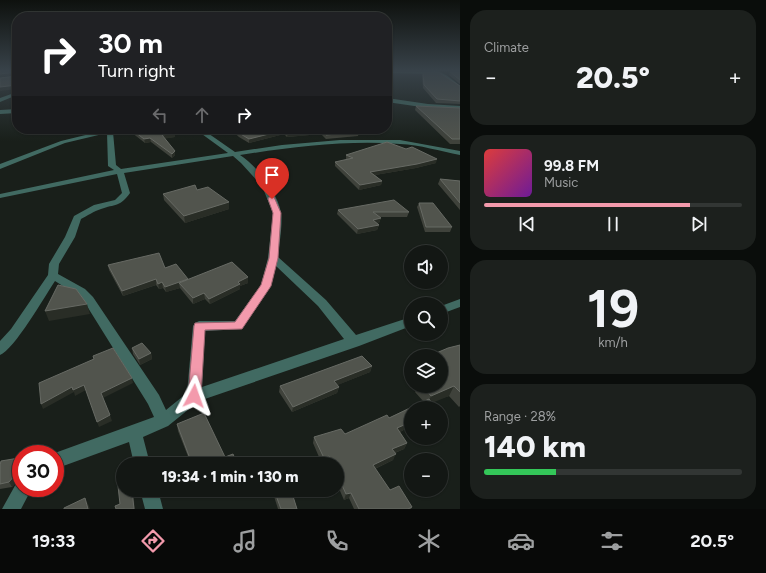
<!DOCTYPE html>
<html lang="en">
<head>
<meta charset="utf-8">
<style>
  :root { --surface:#131714; --page:#1c201d; --text:#f1f3f6; --muted:#9d9fa0; --line:#323634; --accent:#f39aac }
  body { margin:0; font-family:Figtree,sans-serif; background:var(--page); color:var(--text); height:100vh; display:flex; flex-direction:column; font-size:15px; white-space:nowrap }
  * { box-sizing:border-box; margin:0 }
  p { font-size:13px; color:var(--muted) }
  .icon { flex:none; width:22px; height:22px; fill:none; stroke:currentColor; stroke-width:2; stroke-linecap:round; stroke-linejoin:round }
  .map { position:relative; flex:1; overflow:hidden }
  .side { display:flex; flex-direction:column; gap:10px; padding:10px; background:#0a0d0b; width:306px }
  .side>* { flex:none }
  .banner { position:absolute; left:12px; top:12px; width:380px; height:122px; border-radius:16px; box-shadow:0 1px 3px #0004,0 0 0 1px var(--line); background:#202124; color:#fff; overflow:hidden }
  .controls { position:absolute; left:404px; top:245px; display:grid; gap:8px }
  .controls a { display:grid; place-items:center; width:44px; height:44px; border-radius:50%; background:var(--surface); box-shadow:0 1px 3px #0004,0 0 0 1px var(--line); font-size:20px }
  .speed { position:absolute; left:12px; top:445px; display:flex; gap:8px; font-size:20px; font-weight:700; text-align:center }
  .speed>* { display:grid; place-content:center; width:52px; height:52px; border-radius:50%; background:var(--surface); box-shadow:0 1px 3px #0004,0 0 0 1px var(--line); line-height:1 }
  .speed .limit { border:6px solid #d22; background:#fff; color:#111 }
  .pin { position:absolute; display:grid; place-items:center; width:34px; height:34px; color:#fff; margin:-41px -17px; border-radius:50% 50% 50% 0; rotate:-45deg; box-shadow:0 0 4px #0007 }
  .pin .icon { rotate:45deg }
  .me { position:absolute; width:44px; margin:-22px; rotate:4deg; stroke-linejoin:round; filter:drop-shadow(0 0 3px #0008) }
  .turn { display:flex; align-items:center; gap:14px; height:84px; padding:0 20px; font-size:18px }
  .turn .icon { width:52px; height:52px; stroke-width:2.5 }
  .turn b { display:block; font-size:28px; line-height:34px }
  .lanes { display:flex; align-items:center; height:38px; padding:0 20px; background:#0003; justify-content:center; gap:20px; direction:ltr }
  .lanes .off { opacity:.35 }
  .big { font-size:30px; font-weight:800; line-height:1.1 }
  .side .card { flex:1; display:flex; flex-direction:column; justify-content:center; gap:6px; min-width:0; padding:0 14px; border-radius:16px; background:var(--page) }
  .side .dial { align-items:center; gap:0 }
  .dial b { font-size:52px; line-height:1 }
  .song { display:flex; align-items:center; gap:12px }
  .cover { width:48px; height:48px; border-radius:6px; background:linear-gradient(135deg,hsl(0 70% 55%),hsl(280 70% 35%)) }
  .played { height:4px; border-radius:2px; background:linear-gradient(90deg,var(--accent) 80%,var(--line) 80%) }
  .keys { display:flex; justify-content:space-around; direction:ltr }
  .heat { display:flex; justify-content:space-between; align-items:center; font-size:22px; direction:ltr }
  .charge { height:6px; border-radius:3px; background:linear-gradient(90deg,#34c759 28%,var(--line) 0) }
  .trip { position:absolute; left:116px; top:457px; width:228px; height:40px; border-radius:20px; background:var(--surface); box-shadow:0 1px 3px #0004,0 0 0 1px var(--line); font-weight:800; line-height:40px; text-align:center }
  .menu { display:flex; height:64px; justify-content:space-around; align-items:center; background:#080908; color:var(--muted) }
  .menu .icon { width:28px; height:28px }
  .menu .on { color:var(--accent) }
  .menu b { font-size:18px; color:var(--text) }
  main { display:flex; flex:1; min-height:0 }
  .map>svg:first-child { display:block }
  .lines { fill:none; stroke-linecap:round; stroke-linejoin:round }
  .minor { fill:#416a62; fill-rule:evenodd }
  .wall { fill:#3f423b }
  .shaded-wall { fill:#292d26 }
  .building { fill:#51544d; stroke:#676a64 }
  .route { fill:#f39aac; stroke:#9e6470 }
</style>
</head>
<body>
<main>
<div class="map">
<svg width="460" height="509" viewBox="0 0 460 509">
  <rect width="100%" height="100%" fill="#191f1a"/>
  <g class="lines">
    <!-- minor -->
    <path class="minor" d="M432,70C443,71 452,79 460,86V89L446,79L437,74L387,73V71L432,72Z
      M17,92V95L0,102V98Z
      M387,98L428,104L460,106V110L428,108L387,102Z
      M17,109V113L0,114V110Z
      M105,129H121L113,132L116,165L121,169L228,153L195,129H202L235,152L282,145L340,140H400L460,151V155C440,151 420,145 400,144C347,140 292,147 240,155C257,166 278,193 281,213C283,224 279,245 278,257L326,300L356,335L411,317V326L359,346L199,401L168,426L143,437L150,464H134L129,442L55,469V454H52L154,417L148,404L85,303L77,295L55,281C45,296 14,350 0,355V341L11,329L48,275L49,264L65,237L74,216L94,205L115,200L122,193L117,174L0,198V194L114,170L108,166L107,133L65,143L0,169V164L61,141L106,130ZM233,156L241,163L262,186L273,213L268,258L261,285L235,321H199L195,323L193,326L187,393L166,410L159,395L93,297L85,289L58,274L59,264L75,237L81,219C87,216 94,211 101,209C115,204 120,207 130,193L124,173ZM276,266L318,306L344,339L202,387L205,331L242,329L271,286Z
      M460,299V307L441,314V306Z
      M21,480V488H32L21,509H2L17,482Z
      M140,490H158L163,509H145Z"/>
  </g>
  <!-- wall -->
  <path class="wall" d="M423,72L460,86V104L436,103L423,88L422,75Z
    M450,72H460V84L449,75Z
    M416,106L460,108V144H450L415,110Z
    M127,129H171L175,137L165,138L175,155L172,158L151,142L145,143Z
    M230,129H350L359,132L358,136L326,139L321,134L287,137L284,134L249,143L239,137Z
    M346,155L436,163L416,168L375,175L382,181L381,185L359,190L335,166V162L347,160L346,159Z
    M440,179L460,181V210L438,184Z
    M197,190L229,209L185,223L164,200L163,194Z
    M419,203L452,227L450,232H425L417,207Z
    M338,210L409,212L407,217H379L381,218L379,223L377,224L379,225L377,230L357,234L337,214Z
    M108,265L165,268L188,279L248,283L240,286V289L210,304L205,299L193,304L180,288L166,292L163,288L159,289L156,285L123,296L109,270Z
    M460,345V406L459,407L449,396L411,408V426L400,432L407,443L404,449L395,453L393,460L375,469L390,490L412,507L411,509H354L349,498L344,500L337,484V464H328L327,462L322,464L313,443L314,437L345,434L389,418L423,401L415,392L418,386H441V356H433L434,354Z
    M132,348L151,353L152,359L140,365L133,354Z
    M372,366L370,372L337,385L339,387L337,393L292,412L279,392L280,386Z
    M177,424L225,457L237,464H191L178,431Z
    M21,462V468L19,479L12,487L0,489V465Z
    M273,490H291L297,509H278L273,493Z"/>
  <!-- shaded-wall -->
  <path class="shaded-wall" d="M16,72L17,75L0,77V74Z
    M17,85V89L0,91V87Z
    M61,129H79L62,132Z
    M285,130L284,134L249,143V139Z
    M322,130L321,134L287,137L288,133Z
    M175,133V137L163,139L162,135Z
    M150,138L151,142L145,143L144,139Z
    M175,151V155L172,158V154Z
    M437,159L436,163L416,168L369,176L370,172Z
    M382,181L381,185L359,190L360,185Z
    M229,202V209L185,223L184,216Z
    M381,218L379,223L372,225L373,220Z
    M379,225L377,230L357,234L358,229Z
    M248,277V283L240,286V289L210,304L209,299L238,282Z
    M156,279V285L123,296L122,291Z
    M188,279L179,283L180,288L166,292L165,287Z
    M162,282L163,288L159,289L158,284Z
    M204,293L205,299L193,304V298Z
    M87,304L90,314L49,321L45,311Z
    M151,353L152,359L140,365L139,359Z
    M372,366L370,372L333,387L334,381Z
    M132,378L133,383L103,398L101,393Z
    M84,385L86,390L75,396L74,392L43,409L41,404L72,387Z
    M454,386L449,396L427,405L431,396Z
    M339,387L337,393L292,412L293,407Z
    M110,415L112,421L99,427L97,422Z
    M411,422V426L394,435L397,428Z
    M448,424L444,430L441,431V426Z
    M407,443L404,449L389,455L392,449Z
    M396,454L393,460L370,471L373,465Z
    M329,456L327,462L322,464L324,458Z
    M19,458L21,462V468L19,479L12,487L9,482Z
    M132,490H133L135,509H134Z
    M202,490H216L202,496Z
    M351,493L349,498L344,500L346,494Z
    M85,498L89,506L90,509H88Z"/>
  <!-- building -->
  <path class="building" d="M0,70H17V72H16L0,74Z
    M423,72H438L460,86V101L437,99L424,85Z
    M450,72H460V80Z
    M17,74V85L0,87V78L16,76Z
    M416,106L460,108V139H452Z
    M131,129H171L175,133L162,135L175,151L172,154L150,138L144,139Z
    M234,129H350L359,132L326,135L322,130L288,133L285,130L249,139L239,133Z
    M387,142L406,149L412,147L437,159L417,164L370,172L382,181L360,185L335,162L353,158L346,155Z
    M440,179L460,181V203Z
    M195,185L197,190L208,187L229,202L184,216L163,194Z
    M394,200L409,212H373L381,218L373,220L379,225L358,229L338,210Z
    M419,203H433L452,227H426Z
    M159,253L165,268L176,264L188,279L165,287L162,282L158,284L156,279L122,291L108,265Z
    M232,262L248,277L238,282L240,284L209,299L204,293L193,298L179,283Z
    M58,285L76,289L87,304L45,311Z
    M142,343L151,353L139,359L132,348Z
    M460,345V392L454,386L431,396L423,386H441V374L449,371L441,362V356H436L434,354L448,348Z
    M113,348L132,378L101,393L110,415L97,422L84,385L73,390L72,387L41,404L39,383L94,359L93,356Z
    M362,356L372,366L334,381L339,387L293,407L280,386Z
    M429,399L436,408H411V422L397,428L407,443L392,449L396,454L373,465L390,490L399,486L412,507L408,509H359L351,493L346,494L337,474V464H333L329,456L324,458L314,437L341,429L345,434L387,415L389,418Z
    M204,413L225,457L233,454L237,464H192L177,424Z
    M441,415L448,424L441,426Z
    M19,458L15,475L9,482L0,484V465L1,461Z
    M123,485V490H132L134,509H116L115,506L120,504L118,486Z
    M274,490H291L297,509H281Z
    M85,498L88,509H64V508Z"/>
  <!-- sky -->
  <linearGradient id="sky" x2="0" y2="1"><stop stop-color="#0e110e"/><stop offset="0.5" stop-color="#384249"/><stop offset="1" stop-color="#384249" stop-opacity="0"/></linearGradient>
  <rect width="460" height="141" fill="url(#sky)"/>
  <!-- route -->
  <path class="route" d="M269,197H274L281,213L278,258L271,286L242,329L205,330L201,396L199,400L194,402L190,400L188,396L194,326L195,323L235,322L261,285L269,258L273,213L268,199Z"/>
</svg>
<div class="controls">
<a><svg class="icon" aria-label="sound" viewBox="0 0 24 24"><path d="M4 9h4l5-4v14l-5-4H4zM17 9q2 3 0 6"/></svg></a>
<a><svg class="icon" aria-label="search" viewBox="0 0 24 24"><circle cx="10" cy="10" r="6"/><path d="M15 15l6 6"/></svg></a>
<a><svg class="icon" aria-label="layers" viewBox="0 0 24 24"><path d="M12 4l9 5-9 5-9-5zM3 14l9 5 9-5"/></svg></a>
<a>+</a>
<a>−</a>
</div>
<div class="speed"><div class="limit">30</div></div>
<div class="pin" style="left:272px;top:199px;background:#d93025"><svg class="icon" aria-label="arrive" viewBox="0 0 24 24"><path d="M6 21V4h12l-3 4 3 4H6"/></svg></div>
<svg class="me" style="left:194px;top:396px" viewBox="-20 -20 40 40"><path d="M0-17L14 15 0 8-14 15z" fill="#f39aac" stroke="#fff" stroke-width="4"/></svg>
<div class="trip">19:34 · 1 min · 130 m</div>
<div class="banner">
<div class="turn"><svg class="icon" aria-label="right" viewBox="0 0 24 24"><path d="M7 20v-9h11M14 6l5 5-5 5"/></svg><div><b>30 m</b>Turn right</div></div>
<div class="lanes"><svg class="icon off" aria-label="left" viewBox="0 0 24 24"><path d="M17 20v-9H6M10 6l-5 5 5 5"/></svg><svg class="icon off" aria-label="ahead" viewBox="0 0 24 24"><path d="M12 20V5M6 11l6-6 6 6"/></svg><svg class="icon" aria-label="right" viewBox="0 0 24 24"><path d="M7 20v-9h11M14 6l5 5-5 5"/></svg></div>
</div>
</div>
<section class="side">
<div class="card"><p>Climate</p>
<div class="heat"><a>−</a><b class="big">20.5°</b><a>+</a></div>
</div>
<div class="card">
<div class="song"><i class="cover"></i><div><b>99.8 FM</b><p>Music</p></div></div>
<div class="played"></div>
<div class="keys"><svg class="icon" aria-label="previous" viewBox="0 0 24 24"><path d="M18 5L8 12l10 7zM5 5v14"/></svg><svg class="icon" aria-label="pause" viewBox="0 0 24 24"><path d="M8 5v14M16 5v14"/></svg><svg class="icon" aria-label="next" viewBox="0 0 24 24"><path d="M6 5l10 7-10 7zM19 5v14"/></svg></div>
</div>
<div class="card dial"><b>19</b><p>km/h</p></div>
<div class="card"><p>Range · 28%</p><b class="big">140 km</b><div class="charge"></div></div>
</section>
</main>
<nav class="menu">
<b>19:33</b>
<svg class="icon on" aria-label="directions" viewBox="0 0 24 24"><path d="M12 3l9 9-9 9-9-9zM9 14v-3h6M13 9l2 2-2 2"/></svg>
<svg class="icon" aria-label="music" viewBox="0 0 24 24"><path d="M9 18V5l10-2v13"/><circle cx="6" cy="18" r="3"/><circle cx="16" cy="16" r="3"/></svg>
<svg class="icon" aria-label="phone" viewBox="0 0 24 24"><path d="M5 4h4l2 5-3 2q2 4 5 5l2-3 5 2v4C11 20 4 13 5 4z"/></svg>
<svg class="icon" aria-label="climate" viewBox="0 0 24 24"><path d="M12 3v18M4 7l16 10M4 17L20 7"/></svg>
<svg class="icon" aria-label="car" viewBox="0 0 24 24"><path d="M5 17H2v-5l4-1 3-4h7l3 4 3 1v5h-3M9 17h6M6 11h13"/><circle cx="7" cy="17" r="2"/><circle cx="17" cy="17" r="2"/></svg>
<svg class="icon" aria-label="filters" viewBox="0 0 24 24"><path d="M4 7h16M4 17h16"/><circle cx="9" cy="7" r="2"/><circle cx="15" cy="17" r="2"/></svg>
<b>20.5°</b>
</nav>
</body>
</html>
